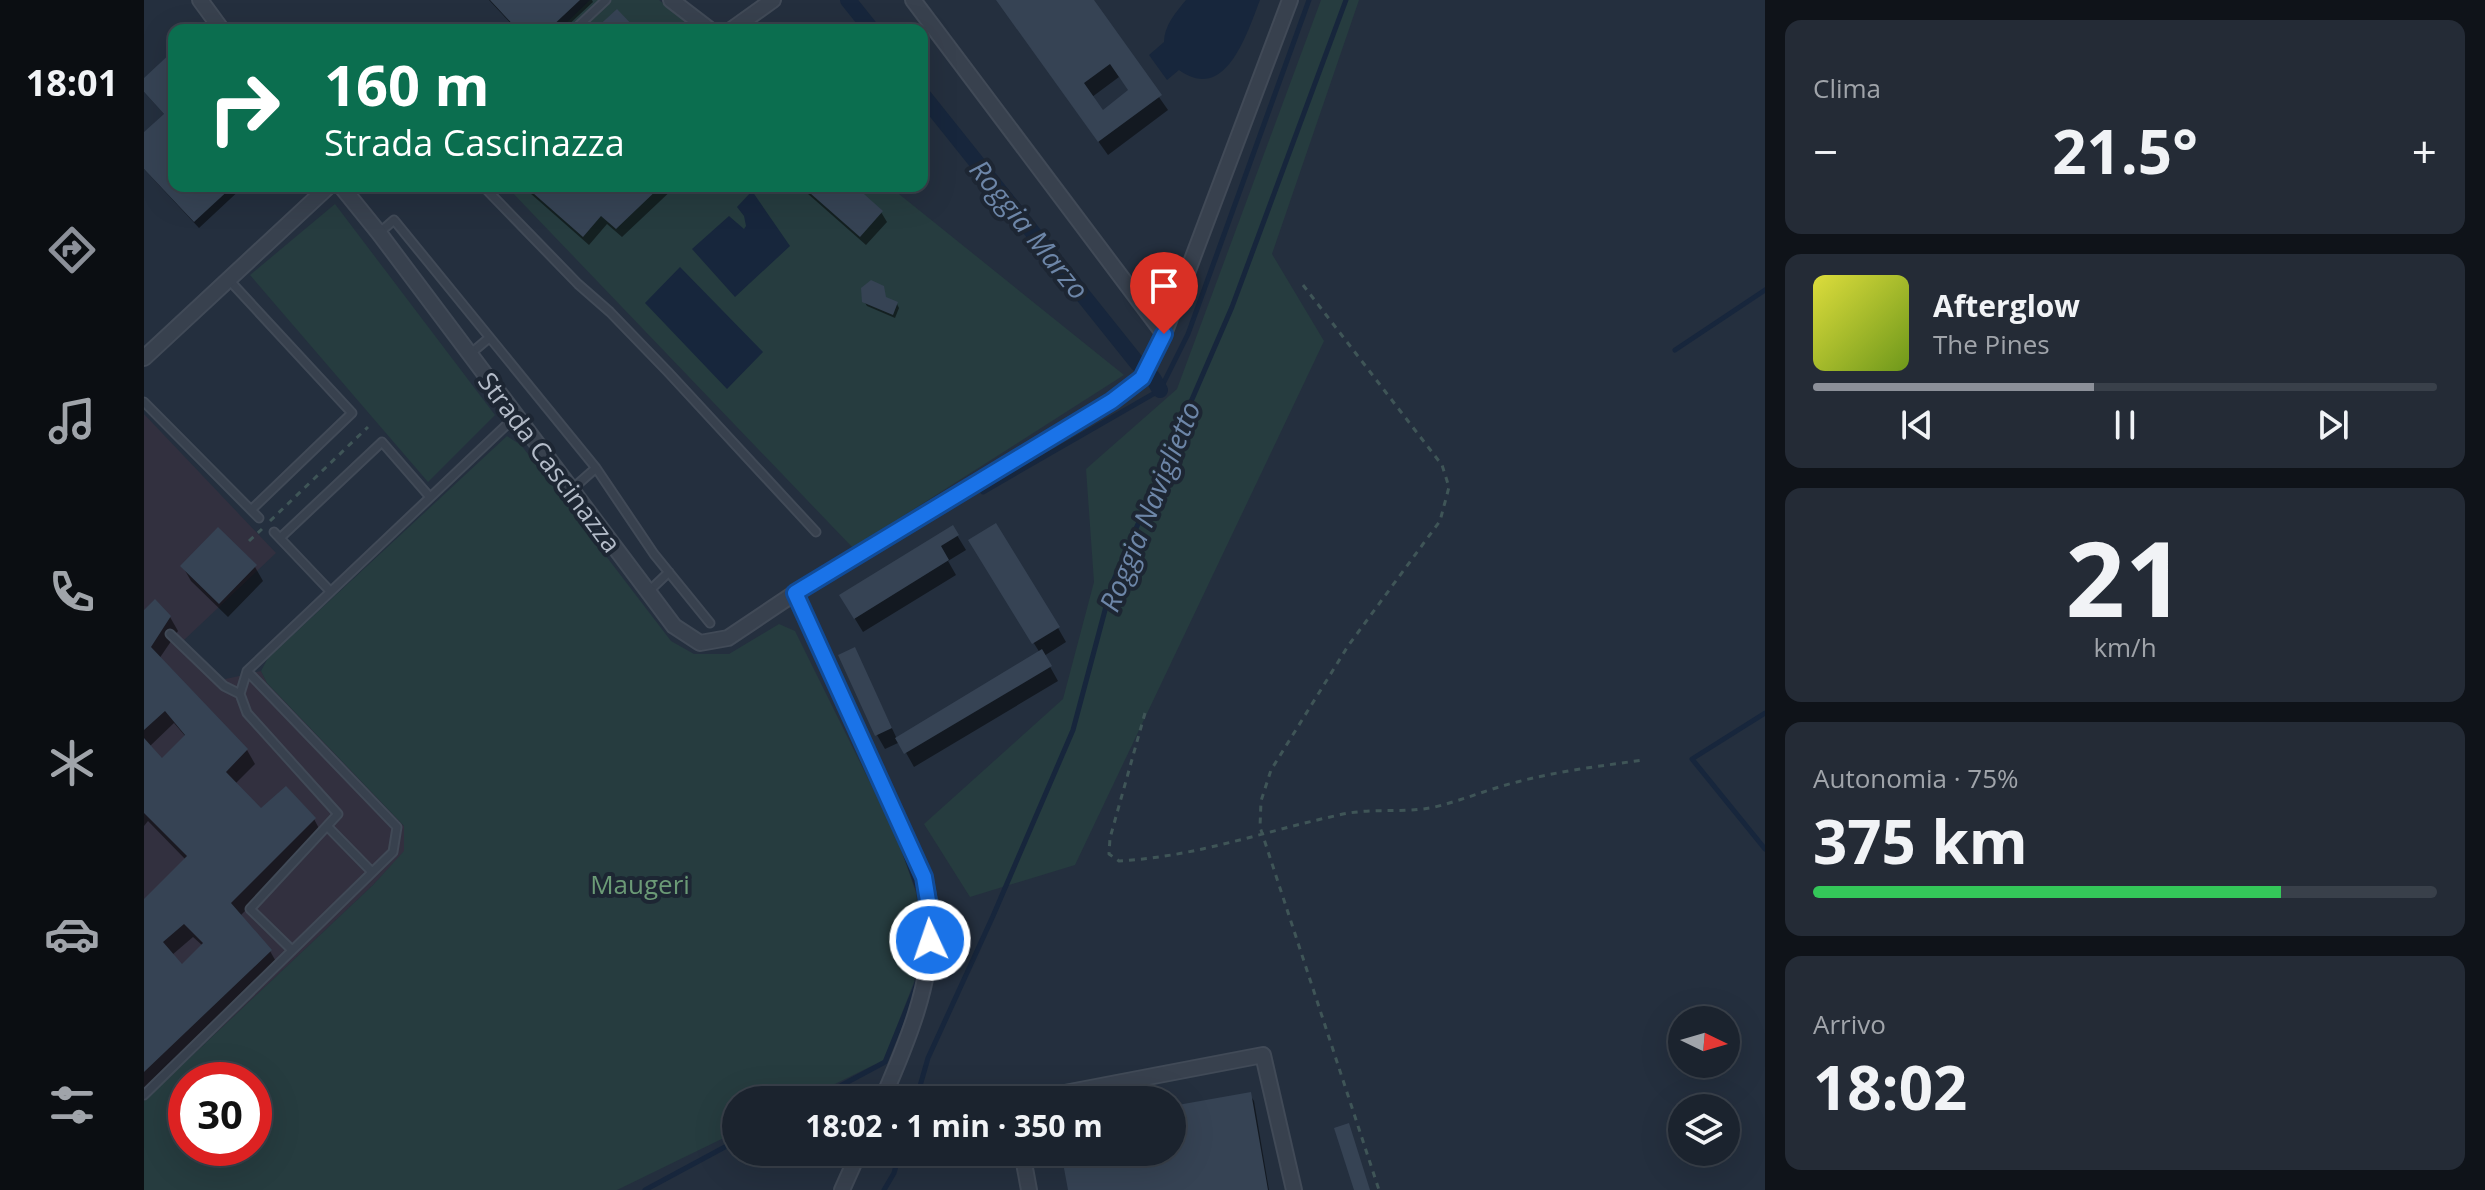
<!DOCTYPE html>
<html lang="it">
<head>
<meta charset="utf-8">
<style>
  :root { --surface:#1b232e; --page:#242b36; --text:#f1f3f6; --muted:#a0a4aa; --line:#39404a; --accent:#8c9099 }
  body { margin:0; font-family:"Open Sans",sans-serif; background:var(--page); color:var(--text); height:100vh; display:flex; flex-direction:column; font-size:30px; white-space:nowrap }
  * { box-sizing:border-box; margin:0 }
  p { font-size:26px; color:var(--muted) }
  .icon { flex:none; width:44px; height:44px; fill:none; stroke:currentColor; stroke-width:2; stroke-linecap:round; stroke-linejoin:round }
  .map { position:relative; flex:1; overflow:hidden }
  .side { display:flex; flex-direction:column; gap:20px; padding:20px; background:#0f1319; width:720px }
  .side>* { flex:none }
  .hud { position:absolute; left:24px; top:24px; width:760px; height:168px; border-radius:16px; box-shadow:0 8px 32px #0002,0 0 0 2px var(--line); background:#0b6e4f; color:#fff; overflow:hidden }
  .needle { width:52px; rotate:95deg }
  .tools { position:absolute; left:1524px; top:1006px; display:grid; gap:16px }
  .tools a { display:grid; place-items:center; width:72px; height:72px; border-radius:50%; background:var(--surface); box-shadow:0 8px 32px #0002,0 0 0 2px var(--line); font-size:40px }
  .speed { position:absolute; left:24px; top:1062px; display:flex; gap:16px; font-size:40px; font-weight:700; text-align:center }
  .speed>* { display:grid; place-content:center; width:104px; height:104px; border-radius:50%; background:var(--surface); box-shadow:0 8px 32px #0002,0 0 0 2px var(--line); line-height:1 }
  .speed .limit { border:12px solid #d22; background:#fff; color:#111 }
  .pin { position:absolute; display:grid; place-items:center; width:68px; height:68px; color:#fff; margin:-82px -34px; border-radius:50% 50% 50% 0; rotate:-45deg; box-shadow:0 0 8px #0007 }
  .pin .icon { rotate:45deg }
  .me { position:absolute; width:88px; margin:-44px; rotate:357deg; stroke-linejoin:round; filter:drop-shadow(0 0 6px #0008) }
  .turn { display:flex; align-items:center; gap:28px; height:168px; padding:0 24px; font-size:36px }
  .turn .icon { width:104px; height:104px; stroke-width:2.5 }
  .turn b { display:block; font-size:56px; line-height:68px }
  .big { font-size:60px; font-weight:700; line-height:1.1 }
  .side .tile { flex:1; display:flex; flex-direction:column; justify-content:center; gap:12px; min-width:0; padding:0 28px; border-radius:16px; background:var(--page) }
  .side .dial { align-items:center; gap:0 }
  .dial b { font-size:104px; line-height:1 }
  .song { display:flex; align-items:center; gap:24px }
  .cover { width:96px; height:96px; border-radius:12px; background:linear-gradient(135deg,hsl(60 70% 55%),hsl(80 70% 35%)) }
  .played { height:8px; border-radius:4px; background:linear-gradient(90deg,var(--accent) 45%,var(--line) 45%) }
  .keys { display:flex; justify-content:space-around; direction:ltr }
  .heat { display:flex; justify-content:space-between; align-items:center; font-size:44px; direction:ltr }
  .charge { height:12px; border-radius:6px; background:linear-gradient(90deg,#34c759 75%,var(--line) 0) }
  .trip { position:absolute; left:578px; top:1086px; width:464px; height:80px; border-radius:40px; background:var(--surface); box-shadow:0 8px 32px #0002,0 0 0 2px var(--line); font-weight:700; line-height:80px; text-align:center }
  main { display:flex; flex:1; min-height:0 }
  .dock { display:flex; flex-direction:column; width:144px; justify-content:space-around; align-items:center; background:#0b0e12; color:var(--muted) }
  .dock .icon { width:56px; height:56px }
  .dock .on { color:var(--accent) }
  .dock b { font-size:36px; color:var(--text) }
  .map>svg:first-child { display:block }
  .medical { fill:#32303f }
  .green { fill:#263c3f; fill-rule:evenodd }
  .water { fill:#17263c }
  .shadow { fill:#0007; fill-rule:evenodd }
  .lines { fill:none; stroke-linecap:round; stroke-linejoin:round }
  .stream { stroke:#17263c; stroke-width:5 }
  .canal { stroke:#17263c; stroke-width:16 }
  .building { fill:#364354; fill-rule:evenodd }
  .lane-casing { stroke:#414a57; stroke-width:11 }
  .street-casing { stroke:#414a57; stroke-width:18 }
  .path { stroke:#3f5557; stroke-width:3; stroke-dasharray:6 6; stroke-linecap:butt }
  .lane { stroke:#38414e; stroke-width:7 }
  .street { stroke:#38414e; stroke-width:14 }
  .route-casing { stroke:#114b97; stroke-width:20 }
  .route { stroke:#1a73e8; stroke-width:14 }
  .labels { text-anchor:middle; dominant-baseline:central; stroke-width:8; stroke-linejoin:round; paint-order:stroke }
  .street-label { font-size:26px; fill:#b4bcc9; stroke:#1d2633 }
  .park-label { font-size:26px; fill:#6b9a76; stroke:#1d2633 }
  .water-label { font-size:28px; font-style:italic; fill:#6d86a8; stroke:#1d2633 }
</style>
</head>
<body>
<main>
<nav class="dock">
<b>18:01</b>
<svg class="icon on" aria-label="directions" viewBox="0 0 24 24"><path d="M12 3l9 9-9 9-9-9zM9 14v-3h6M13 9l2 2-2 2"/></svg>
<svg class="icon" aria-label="music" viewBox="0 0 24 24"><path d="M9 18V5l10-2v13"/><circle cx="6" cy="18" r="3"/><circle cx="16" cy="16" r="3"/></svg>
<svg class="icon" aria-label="phone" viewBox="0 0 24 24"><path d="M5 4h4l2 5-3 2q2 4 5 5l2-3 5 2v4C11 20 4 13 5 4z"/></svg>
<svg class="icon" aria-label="climate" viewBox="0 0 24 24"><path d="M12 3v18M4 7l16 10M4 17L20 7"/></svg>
<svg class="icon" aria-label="car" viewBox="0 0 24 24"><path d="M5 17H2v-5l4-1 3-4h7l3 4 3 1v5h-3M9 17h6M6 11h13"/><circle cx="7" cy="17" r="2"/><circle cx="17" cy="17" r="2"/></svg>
<svg class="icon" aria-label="filters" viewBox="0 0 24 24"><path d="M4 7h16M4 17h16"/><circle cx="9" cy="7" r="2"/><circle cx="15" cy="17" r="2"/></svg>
</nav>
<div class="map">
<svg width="1621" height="1190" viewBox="0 0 1621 1190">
  <rect width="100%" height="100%" fill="#242f3e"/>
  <!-- medical -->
  <path class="medical" d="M0,414L132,553L39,641L77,680L117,671L123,683L260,826L261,851L229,885L0,1101Z"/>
  <!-- green -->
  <path class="green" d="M446,0H515L552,30H415Z
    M1177,0H1215L1128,254L1180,341L931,865L826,897L780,824L919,699L950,582L942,469L1033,389Z
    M362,186H745L980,375L709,548Z
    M191,204L351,415L284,482L106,275Z
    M363,436L377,445L527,641L550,654H585L635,624L651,631L754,839L772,893L777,936L770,982L740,1060L658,1100H592V1132L473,1190H0V1101L229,885L260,851V826L123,683L117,671L124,658ZM42,1080H110V1148H42Z"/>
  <!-- water -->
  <path class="water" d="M1042,0H1116C1103,33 1082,104 1035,70L1023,80L1005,55L1020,42C1020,26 1032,12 1042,0Z
    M608,191L646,246L591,297L548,249L585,216L600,229L602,226L600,216L593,207Z
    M536,267L619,352L583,389L501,303Z"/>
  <!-- shadow -->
  <path class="shadow" d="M345,0H448L449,2L419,30H373Z
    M853,0H947L1024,110L964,155ZM975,77L986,91L959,112L948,97Z
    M30,53V186H100L55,228L0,169V135L21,115L0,92V81Z
    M378,186H532L478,237L463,224L445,245Z
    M655,186H708L737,212L743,222L722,245Z
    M738,287L742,300L753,304L755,308L751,318L723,306L720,301Z
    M808,527L822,550L804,561L812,575L719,632L697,596Z
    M835,555L914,628L922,642L900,656L914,681L770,767L756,742L741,749L733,735L711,650L753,739L896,653Z
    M39,567H111L119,581L84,617L47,581Z
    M0,613L26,617L34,631L15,659L103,750L111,764L91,784L116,811L170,819L178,834L96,916L126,951L134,965L0,1094V901L42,860L4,821L0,826ZM30,723L42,737L18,761L5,747ZM49,937L59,946L38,967L28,955Z
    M1106,1095L1110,1101L1125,1190H926L919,1152H1028V1108Z"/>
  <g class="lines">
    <!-- stream -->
    <path class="stream" d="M1531,350L1621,290
      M839,492L1016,390L1044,334L1165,0
      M1621,713L1548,759L1621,849
      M670,1100L741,1062L774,981L779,932V902L756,840
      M772,1100L784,1058L849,916L929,730L968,584L1088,307L1202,0
      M501,1190L592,1141
      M740,1190L750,1173L756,1152"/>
    <!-- canal -->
    <path class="canal" d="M704,0L728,30
      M778,94L994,364
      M1009,378L1016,390"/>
  </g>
  <!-- building -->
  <path class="building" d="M346,0H436L404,30H374Z
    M852,0H950L1018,95L954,142ZM966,64L984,90L959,110L940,83Z
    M473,9L493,30H450Z
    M30,50V186H89L50,222L0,169V132L20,114L0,92V78Z
    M381,186H517L472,229L457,216L439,237Z
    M658,186H711L739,211L716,237Z
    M727,280L740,286L742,297L754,302L749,315L718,302L717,288Z
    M852,523L916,627L888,644L824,540Z
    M809,525L815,535L797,546L805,560L710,619L695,595Z
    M74,527L113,565L75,604L36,566Z
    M11,599L27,616L7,647L104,749L82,772L117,808L142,786L172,818L87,903L128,950L0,1072V899L43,856L0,813V738L18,758L41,735L21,711L0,730V610ZM40,924L59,943L38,964L19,942Z
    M711,647L748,728L731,736L694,655Z
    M898,649L908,666L760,754L751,738Z
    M1107,1092L1124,1190H924L917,1152H1028V1106Z
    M1205,1123L1226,1190H1210L1190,1128Z"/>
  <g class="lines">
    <!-- lane casing -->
    <g class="lane-casing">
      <path id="lane" d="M430,30L462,0
        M339,186L434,284L466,312L524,372L672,532
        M235,233L250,220L452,468L510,554L566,623
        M85,280L208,413L107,510
        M326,354L345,338
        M0,402L115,518
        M427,490L452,468
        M130,532L186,591
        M136,538L238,442L285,496
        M503,593L525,572
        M26,634L80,686L96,694
        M183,826L228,872
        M148,950L106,909L194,814L103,713L96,694L103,671L372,416
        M0,1095L249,852L253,827L103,671"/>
    </g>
    <!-- street casing -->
    <g class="street-casing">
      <path id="street" d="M56,0L78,30
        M527,0L566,30
        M769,0L1020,334
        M587,30L629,0
        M197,186L235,233L530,626L556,643L584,638L651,593L968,401L998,378L1020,334L1146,0
        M0,358L185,186
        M651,593L780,877C783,891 787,906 787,921C788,984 763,1043 738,1100
        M884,1100L1119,1055L1150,1190
        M878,1152L885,1190
        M698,1190L715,1152"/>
    </g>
    <!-- path -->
    <path class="path" d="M1159,285L1298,465L1305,487L1296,521L1204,646L1127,770L1117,801L1116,827L1235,1190
      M126,521L224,427
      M105,541L118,529
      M1001,713L966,838L965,854L975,861C1051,857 1121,831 1195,815C1229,807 1257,814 1291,807C1319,800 1345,789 1373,782C1414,771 1457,766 1499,760"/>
    <!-- lane -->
    <use href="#lane" class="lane"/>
    <!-- street -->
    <use href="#street" class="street"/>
  </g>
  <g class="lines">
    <!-- route casing -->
    <g class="route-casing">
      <path id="route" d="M786,940L787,919L780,877L651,593L968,401L998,378L1020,334"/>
    </g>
    <!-- route -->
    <use href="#route" class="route"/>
  </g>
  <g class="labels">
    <!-- street labels -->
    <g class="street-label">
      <text transform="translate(406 462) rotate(53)">Strada Cascinazza</text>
    </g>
    <!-- park labels -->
    <g class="park-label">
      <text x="496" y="884">Maugeri</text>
    </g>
    <!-- water labels -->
    <g class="water-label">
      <text transform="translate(886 229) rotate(51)">Roggia Marzo</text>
      <text transform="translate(1005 506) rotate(-68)">Roggia Naviglietto</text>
    </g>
  </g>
</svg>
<div class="tools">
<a><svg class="needle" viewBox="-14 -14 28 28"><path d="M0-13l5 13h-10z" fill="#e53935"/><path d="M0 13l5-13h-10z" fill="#a0a4aa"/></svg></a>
<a><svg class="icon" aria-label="layers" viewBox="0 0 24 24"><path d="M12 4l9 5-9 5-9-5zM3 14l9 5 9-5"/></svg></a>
</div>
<div class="speed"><div class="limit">30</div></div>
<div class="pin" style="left:1020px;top:334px;background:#d93025"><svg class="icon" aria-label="arrive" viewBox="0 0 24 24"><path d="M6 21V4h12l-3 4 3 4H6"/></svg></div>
<svg class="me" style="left:786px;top:940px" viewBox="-20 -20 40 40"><circle r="17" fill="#1a73e8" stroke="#fff" stroke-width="3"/><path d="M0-11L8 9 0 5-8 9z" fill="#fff"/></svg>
<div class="trip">18:02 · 1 min · 350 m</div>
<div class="hud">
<div class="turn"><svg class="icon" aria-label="right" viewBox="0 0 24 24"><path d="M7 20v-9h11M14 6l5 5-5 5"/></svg><div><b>160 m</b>Strada Cascinazza</div></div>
</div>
</div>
<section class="side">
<div class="tile"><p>Clima</p>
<div class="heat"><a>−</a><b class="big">21.5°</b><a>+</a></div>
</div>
<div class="tile">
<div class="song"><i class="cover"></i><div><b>Afterglow</b><p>The Pines</p></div></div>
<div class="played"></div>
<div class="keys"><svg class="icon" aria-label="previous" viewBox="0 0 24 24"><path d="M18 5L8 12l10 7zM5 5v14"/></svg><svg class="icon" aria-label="pause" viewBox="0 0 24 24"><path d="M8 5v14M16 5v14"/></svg><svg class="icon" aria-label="next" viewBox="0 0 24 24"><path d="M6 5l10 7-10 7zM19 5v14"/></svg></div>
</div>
<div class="tile dial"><b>21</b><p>km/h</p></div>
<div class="tile"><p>Autonomia · 75%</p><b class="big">375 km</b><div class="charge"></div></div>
<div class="tile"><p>Arrivo</p><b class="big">18:02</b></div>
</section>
</main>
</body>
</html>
